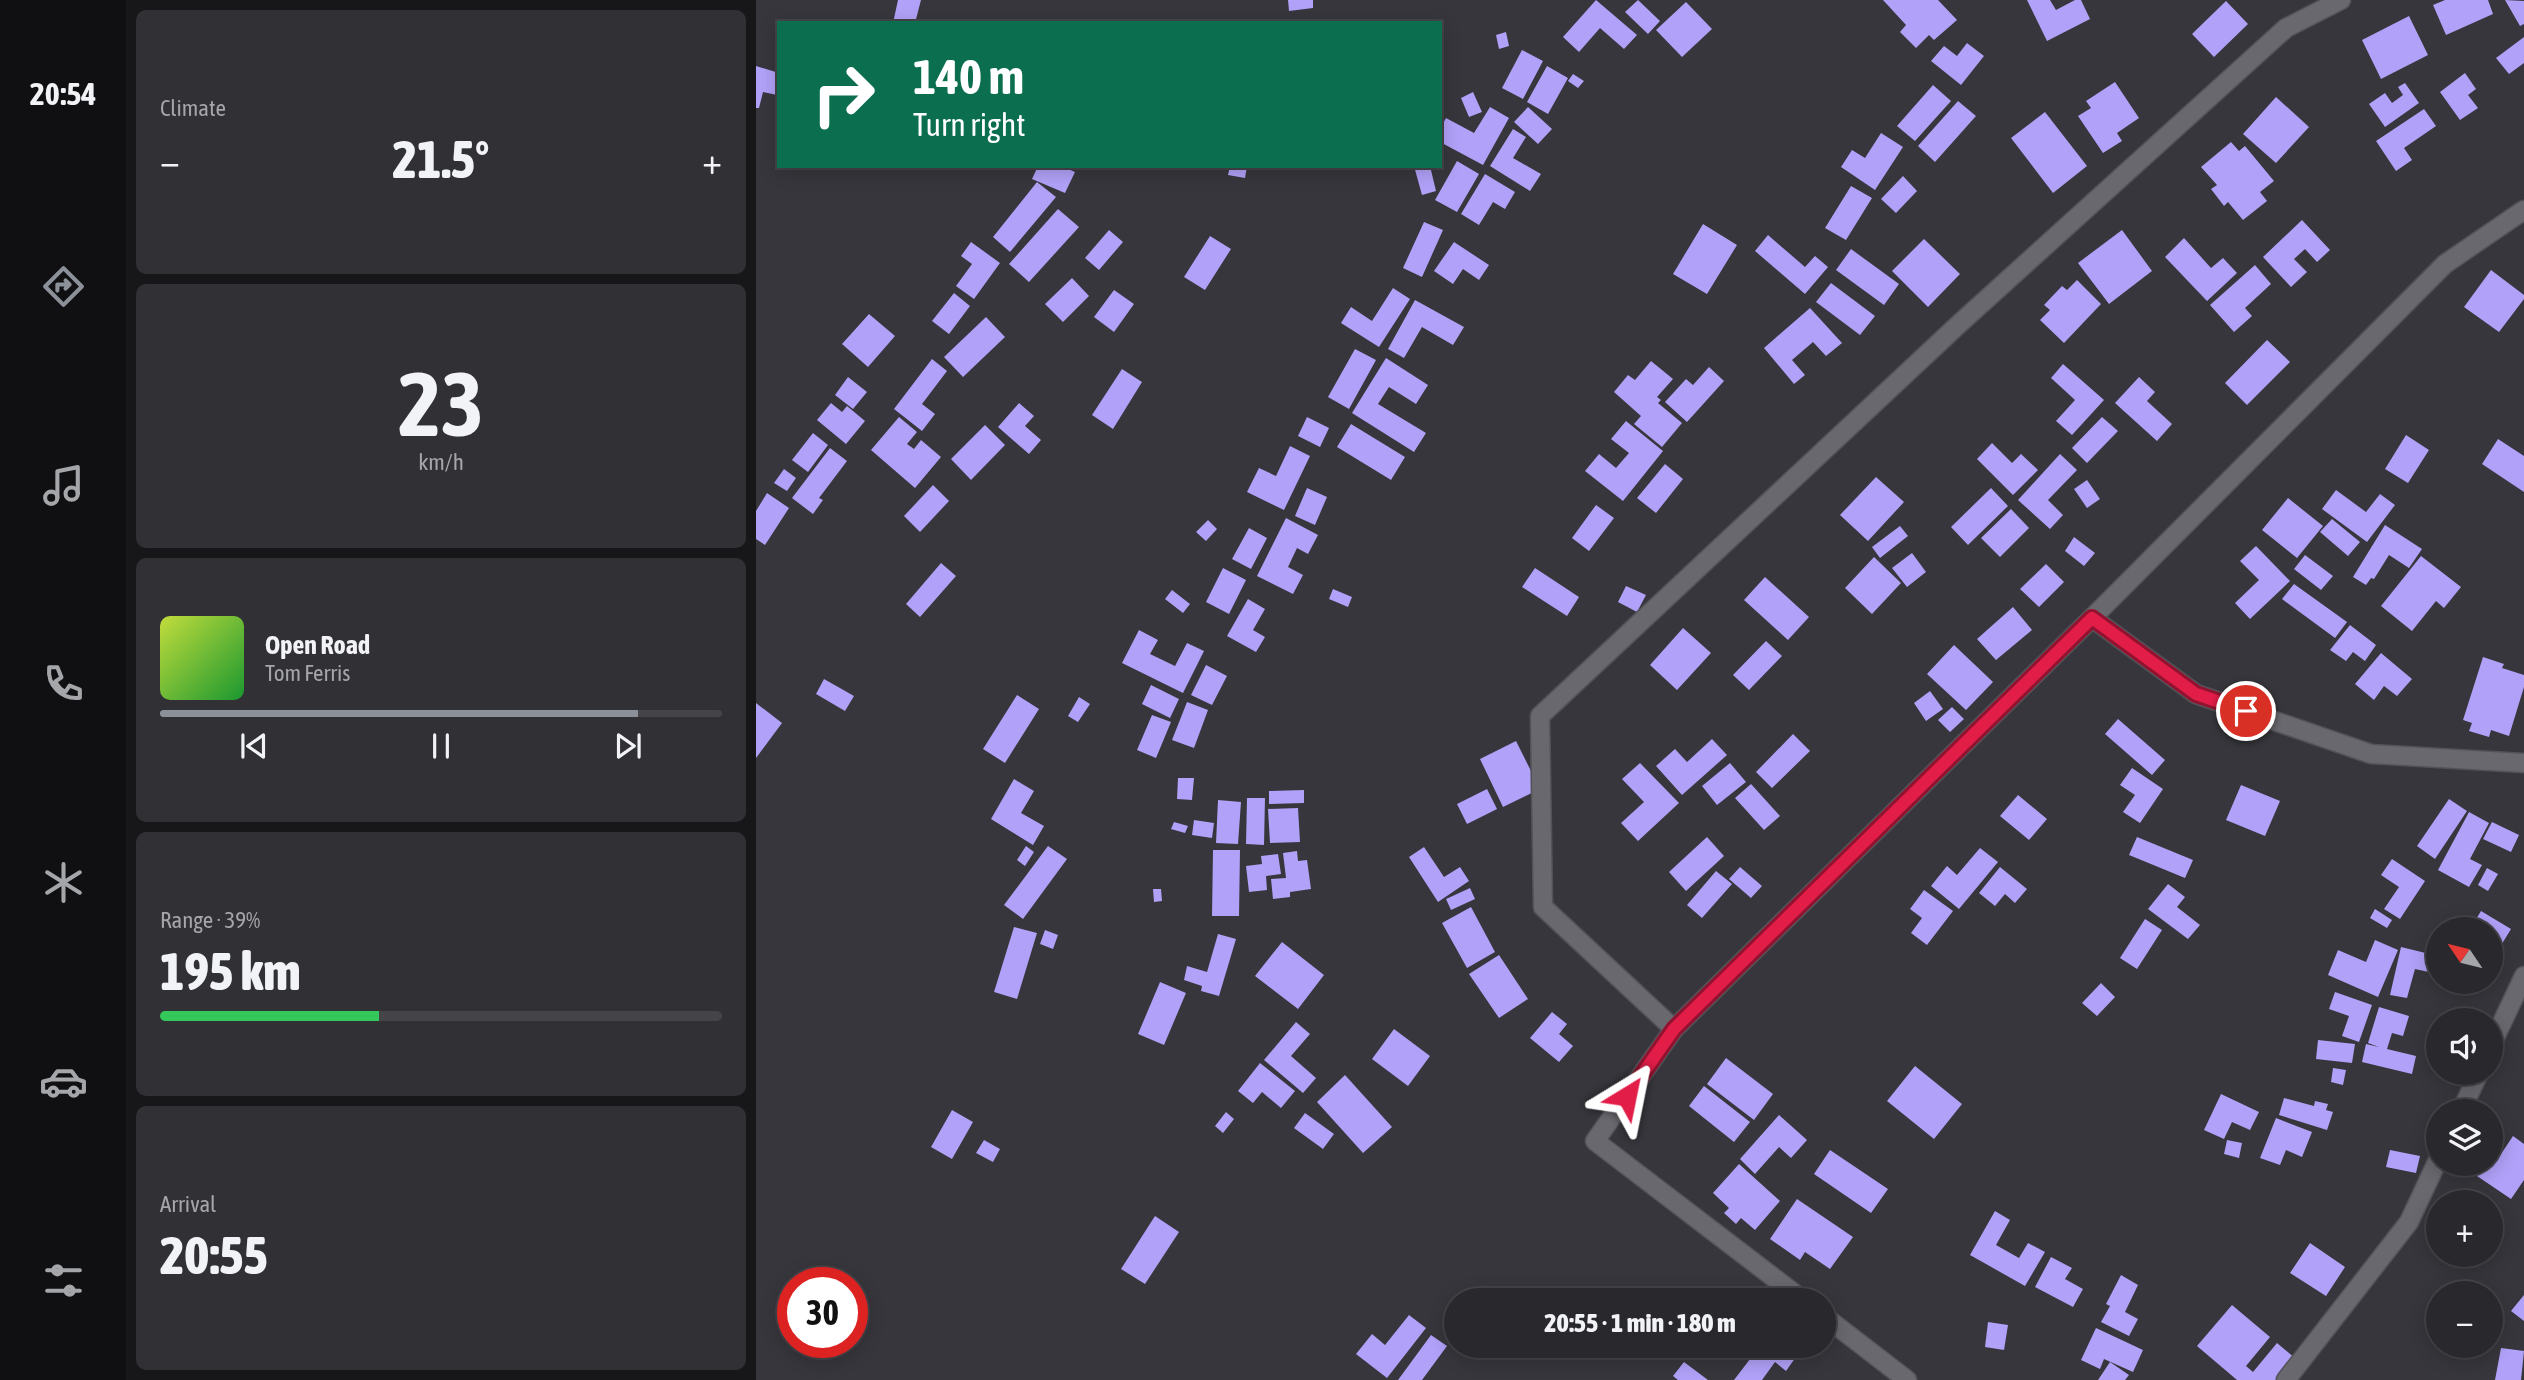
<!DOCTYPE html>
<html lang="en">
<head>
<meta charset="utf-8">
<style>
  :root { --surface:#29282d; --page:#313035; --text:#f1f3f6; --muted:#a5a6aa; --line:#454449; --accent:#8c9099 }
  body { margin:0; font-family:"Asap Condensed",sans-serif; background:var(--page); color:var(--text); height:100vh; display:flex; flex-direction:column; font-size:26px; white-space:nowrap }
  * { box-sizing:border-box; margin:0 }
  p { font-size:23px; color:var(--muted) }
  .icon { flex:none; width:38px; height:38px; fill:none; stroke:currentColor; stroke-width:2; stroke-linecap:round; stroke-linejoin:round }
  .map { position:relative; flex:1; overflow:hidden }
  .sheet { display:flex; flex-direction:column; gap:10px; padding:10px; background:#171619; width:630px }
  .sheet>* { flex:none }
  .guide { position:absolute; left:21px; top:21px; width:665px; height:147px; border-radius:0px; box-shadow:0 4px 18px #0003,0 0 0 2px var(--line); background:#0b6e4f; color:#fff; overflow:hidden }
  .needle { width:46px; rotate:305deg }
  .buttons { position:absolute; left:1670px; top:917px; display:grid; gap:14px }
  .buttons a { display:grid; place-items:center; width:77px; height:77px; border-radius:50%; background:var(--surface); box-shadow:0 4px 18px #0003,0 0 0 2px var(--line); font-size:35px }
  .speed { position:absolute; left:21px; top:1267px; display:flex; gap:14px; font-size:35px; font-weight:700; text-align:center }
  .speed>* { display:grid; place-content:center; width:91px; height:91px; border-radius:50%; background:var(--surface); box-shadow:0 4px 18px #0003,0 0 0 2px var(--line); line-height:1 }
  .speed .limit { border:10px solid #d22; background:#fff; color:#111 }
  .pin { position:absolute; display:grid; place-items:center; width:60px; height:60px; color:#fff; margin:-30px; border:4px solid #fff; border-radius:50%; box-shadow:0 2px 7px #0007 }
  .me { position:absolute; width:77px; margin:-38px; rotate:35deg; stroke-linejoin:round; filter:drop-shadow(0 0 5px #0008) }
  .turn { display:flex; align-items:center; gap:24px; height:147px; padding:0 21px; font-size:32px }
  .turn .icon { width:91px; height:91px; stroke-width:2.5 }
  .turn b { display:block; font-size:49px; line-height:60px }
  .big { font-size:52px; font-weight:800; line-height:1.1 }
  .sheet .widget { flex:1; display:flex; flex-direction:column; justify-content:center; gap:10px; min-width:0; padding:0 24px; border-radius:10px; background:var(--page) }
  .sheet .dial { align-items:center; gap:0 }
  .dial b { font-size:91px; line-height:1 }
  .song { display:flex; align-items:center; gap:21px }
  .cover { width:84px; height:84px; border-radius:10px; background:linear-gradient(135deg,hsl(70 70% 55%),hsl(130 70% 35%)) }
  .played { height:7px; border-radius:4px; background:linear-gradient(90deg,var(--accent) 85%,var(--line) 85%) }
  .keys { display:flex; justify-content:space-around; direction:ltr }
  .heat { display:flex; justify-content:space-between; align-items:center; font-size:38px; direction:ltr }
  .charge { height:10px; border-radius:5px; background:linear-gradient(90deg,#34c759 39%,var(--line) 0) }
  .trip { position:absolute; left:688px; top:1288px; width:392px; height:70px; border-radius:35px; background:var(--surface); box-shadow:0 4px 18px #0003,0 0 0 2px var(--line); font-weight:800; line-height:70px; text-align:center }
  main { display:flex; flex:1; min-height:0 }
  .menu { display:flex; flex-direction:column; width:126px; justify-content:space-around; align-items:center; background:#101012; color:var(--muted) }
  .menu .icon { width:49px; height:49px }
  .menu .current { color:var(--accent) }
  .menu b { font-size:32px; color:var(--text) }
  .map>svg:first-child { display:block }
  .building { fill:#b1a1f8 }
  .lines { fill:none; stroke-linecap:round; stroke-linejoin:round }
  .street-casing { stroke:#535258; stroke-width:21 }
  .street { stroke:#69686e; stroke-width:18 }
  .route-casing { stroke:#92132f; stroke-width:18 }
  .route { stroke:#e11d48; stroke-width:12 }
</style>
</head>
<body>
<main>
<nav class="menu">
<b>20:54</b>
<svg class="icon current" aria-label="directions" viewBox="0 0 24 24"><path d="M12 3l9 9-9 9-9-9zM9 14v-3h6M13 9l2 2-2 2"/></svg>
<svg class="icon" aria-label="music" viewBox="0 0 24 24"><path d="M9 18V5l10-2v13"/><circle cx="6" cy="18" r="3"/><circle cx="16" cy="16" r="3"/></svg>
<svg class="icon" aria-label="phone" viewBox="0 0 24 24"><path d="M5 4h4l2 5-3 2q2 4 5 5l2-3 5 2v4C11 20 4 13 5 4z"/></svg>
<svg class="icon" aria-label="climate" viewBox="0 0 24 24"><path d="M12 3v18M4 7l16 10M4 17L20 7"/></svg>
<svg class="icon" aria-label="car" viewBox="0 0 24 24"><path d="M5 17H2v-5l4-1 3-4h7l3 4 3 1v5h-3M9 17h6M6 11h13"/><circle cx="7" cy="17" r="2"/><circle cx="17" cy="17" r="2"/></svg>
<svg class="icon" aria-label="filters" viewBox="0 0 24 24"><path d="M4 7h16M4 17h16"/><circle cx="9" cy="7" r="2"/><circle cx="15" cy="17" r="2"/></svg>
</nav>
<section class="sheet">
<div class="widget"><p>Climate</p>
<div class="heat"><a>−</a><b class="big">21.5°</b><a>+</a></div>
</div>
<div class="widget dial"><b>23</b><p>km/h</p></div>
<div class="widget">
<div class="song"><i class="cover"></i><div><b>Open Road</b><p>Tom Ferris</p></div></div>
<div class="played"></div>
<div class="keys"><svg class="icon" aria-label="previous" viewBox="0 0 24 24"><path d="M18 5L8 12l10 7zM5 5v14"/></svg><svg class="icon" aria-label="pause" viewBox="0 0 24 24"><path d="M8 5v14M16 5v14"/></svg><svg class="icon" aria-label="next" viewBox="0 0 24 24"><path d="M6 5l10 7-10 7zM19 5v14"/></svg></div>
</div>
<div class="widget"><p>Range · 39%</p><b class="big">195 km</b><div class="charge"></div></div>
<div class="widget"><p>Arrival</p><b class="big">20:55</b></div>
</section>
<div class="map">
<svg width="1768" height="1380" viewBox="0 0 1768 1380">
  <rect width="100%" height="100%" fill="#37363c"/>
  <!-- building -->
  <path class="building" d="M142,0H165L159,23H137Z
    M532,0H557V8L533,11Z
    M840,0L881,35L868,49L844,28L823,52L807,37Z
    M882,0L904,21L892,34L869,12Z
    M1127,0H1182L1201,20L1178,40L1173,35L1160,48L1144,32L1150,25Z
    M1271,0H1294L1300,10L1319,0H1325L1334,19L1291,41Z
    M1689,0H1732L1737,14L1690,35L1677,5Z
    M1749,0L1768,1V24L1764,26Z
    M1470,1L1492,24L1458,57L1436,34Z
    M930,2L956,29L926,57L900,30Z
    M1653,16L1672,55L1625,79L1606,40Z
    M750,32L753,46L743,49L740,35Z
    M1768,37V63L1753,74L1740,58Z
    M1211,43L1228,56L1205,85L1175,61L1188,46L1201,56Z
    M766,50L787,61L767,99L746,88Z
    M0,66L23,73L21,95L7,92L3,108H0Z
    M791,66L812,78L792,114L771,102Z
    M1709,73L1720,89L1712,95L1722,108L1704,120L1684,92Z
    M817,74L828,81L822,88L812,81Z
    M1359,82L1383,118L1361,133L1366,141L1347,153L1322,116L1335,108L1330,101Z
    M1649,83L1663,103L1629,127L1613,104L1629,93L1636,103L1647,95L1642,87Z
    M1177,85L1195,101L1159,141L1141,126Z
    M717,92L726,112L713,117L705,98Z
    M1520,97L1553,127L1520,163L1487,134Z
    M1202,101L1220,116L1179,162L1162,146Z
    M734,107L753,118L727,165L684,142V129L690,118L718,133Z
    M772,107L796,129L782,144L758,122Z
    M1668,109L1680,126L1648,148L1656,160L1640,171L1620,141Z
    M1289,112L1331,166L1297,193L1255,138Z
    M757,129L770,137L757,158L785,174L774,191L734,166Z
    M1125,133L1147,147L1119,190L1085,167L1096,150L1109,158Z
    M1475,142L1483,151L1489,146L1518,181L1504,192L1511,201L1487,220L1472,202L1468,206L1455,189L1461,185L1445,167Z
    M701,161L723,174L701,212L679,200Z
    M282,166H305L319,172L309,193L276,179Z
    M474,166H491L489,178L472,175Z
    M658,166H674L680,191L666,195Z
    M729,174L759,192L749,209L737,202L723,225L705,214Z
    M1147,176L1161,191L1140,213L1125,199Z
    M281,182L300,197L254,252L237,237Z
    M1095,186L1116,198L1090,240L1069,228Z
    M302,209L323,227L273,282L253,264Z
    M1546,220L1574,250L1561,262L1549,249L1538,259L1551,272L1535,287L1507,257Z
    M668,222L687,230L666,277L647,268Z
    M947,224L981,245L951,294L917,274Z
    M353,230L367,242L343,270L329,258Z
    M1366,230L1396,271L1353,304L1322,263Z
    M1012,235L1049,267L1059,256L1072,267L1049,294L999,251Z
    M454,236L475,249L449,290L428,277Z
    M1428,238L1455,268L1467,258L1481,273L1451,301L1409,257Z
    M1168,239L1204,274L1172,307L1136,271Z
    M215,242L244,263L218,299L200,286L216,264L205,256Z
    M698,242L733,265L723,280L707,269L697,284L678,271Z
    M1095,249L1143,284L1128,305L1080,270Z
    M1499,265L1515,284L1489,308L1496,316L1478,332L1454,305Z
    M1735,270L1768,295V299L1743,332L1708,307Z
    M316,278L333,296L307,322L289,304Z
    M1321,280L1345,304L1308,343L1284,320L1294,310L1288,305L1306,286L1311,290Z
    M1075,283L1119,316L1104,335L1060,302Z
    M637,288L654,299L623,347L585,323L595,307L616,321Z
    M358,290L378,304L358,332L338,317Z
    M198,293L214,306L193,334L176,321Z
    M659,300L708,327L697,345L666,327L648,358L632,349Z
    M1054,308L1086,343L1070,356L1057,342L1036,360L1049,375L1038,384L1008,348Z
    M113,314L139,336L112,367L86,344Z
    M230,317L249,337L207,377L188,357Z
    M1511,340L1534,362L1491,405L1469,383Z
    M599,349L620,360L593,409L572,397Z
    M630,358L672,385L660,404L633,387L622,404L670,433L658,452L596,413Z
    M176,359L191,371L166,404L179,414L166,431L138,409Z
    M895,361L917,379L901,397L905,400L902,403L926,423L906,447L878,424L885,416L858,392L872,375L879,380Z
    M1307,364L1348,400L1316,435L1300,421L1319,400L1295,378Z
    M953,367L968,381L931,422L909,402L930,379L937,385Z
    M366,369L386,382L357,429L336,415Z
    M92,377L111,392L97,409L79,395Z
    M1383,377L1399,392L1391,401L1416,424L1401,441L1359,403Z
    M75,403L86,412L91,406L109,421L90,444L61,420Z
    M263,403L278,416L269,426L285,440L273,454L242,427Z
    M143,417L161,432L151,444L158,449L165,440L185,457L159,488L115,450Z
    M551,417L573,428L564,447L542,436Z
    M1346,417L1362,431L1331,463L1316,448Z
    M870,421L907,451L867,501L829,471L843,454L860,468L873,453L855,439Z
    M595,424L649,457L635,480L581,447Z
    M229,425L249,445L215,480L195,459Z
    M57,433L72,445L52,472L36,460Z
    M1650,435L1673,450L1652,483L1629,469Z
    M1742,439L1768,456V492L1726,464Z
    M1236,443L1256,463L1265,454L1282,470L1257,495L1221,459Z
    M534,446L554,456L528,510L491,492L503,468L520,476Z
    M74,448L91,461L63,498L67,500L57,514L36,498Z
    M1304,454L1321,470L1292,500L1307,515L1294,529L1262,500Z
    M909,464L927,479L900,513L881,498Z
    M28,469L40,478L31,491L18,483Z
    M1120,477L1148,502L1112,541L1084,515Z
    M1331,480L1344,499L1331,508L1318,489Z
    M177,485L193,501L164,532L148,516Z
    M551,488L571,497L559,525L539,516Z
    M1235,488L1252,506L1212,545L1195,527Z
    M1580,490L1610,512L1624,494L1639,505L1611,542L1566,509Z
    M11,493L33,508L9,545L0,539V511Z
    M1532,498L1567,526L1541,558L1506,530Z
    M840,505L858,518L833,551L816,538Z
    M1255,509L1273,528L1244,557L1225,538Z
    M530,518L562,535L552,554L541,548L532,567L547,575L537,594L501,576Z
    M1576,519L1604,542L1592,556L1564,532Z
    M452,520L461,529L450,541L440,532Z
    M1629,525L1666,549L1653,568L1633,555L1618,579L1615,578L1610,585L1597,577Z
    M1144,526L1152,536L1124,558L1116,547Z
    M493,528L511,538L495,569L476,559Z
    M1318,537L1339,553L1328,566L1309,551Z
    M1500,546L1534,581L1494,619L1479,603L1503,580L1484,561Z
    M1156,553L1170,572L1151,587L1136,568Z
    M1549,555L1577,576L1565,590L1538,569Z
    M1665,556L1705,587L1688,608L1680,601L1656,631L1625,606Z
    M1118,557L1145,583L1116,614L1089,588Z
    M185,563L200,576L164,617L150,604Z
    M1290,564L1308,582L1283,607L1264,589Z
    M467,568L490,580L473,614L450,602Z
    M779,568L823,597L811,616L766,587Z
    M1009,577L1053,617L1032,640L988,600Z
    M1538,584L1591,622L1579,638L1526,599Z
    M870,586L890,595L881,612L862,602Z
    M577,589L596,597L592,607L573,599Z
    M416,590L434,604L427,613L409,599Z
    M492,599L509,609L497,630L509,637L500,652L471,636Z
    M1257,607L1276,630L1240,660L1221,639Z
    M1594,625L1620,645L1609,661L1597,652L1590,661L1574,650Z
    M927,628L955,653L921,690L894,665Z
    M383,630L402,640L394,654L419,666L431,643L448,651L427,693L366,663Z
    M1010,641L1026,656L993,690L977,675Z
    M1198,645L1237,682L1210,710L1171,674Z
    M1625,653L1656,679L1641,696L1628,686L1618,700L1599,684Z
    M1727,657L1748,664L1746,668L1768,675V687L1753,736L1735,730L1733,737L1713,731L1716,723L1707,720Z
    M450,665L471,676L456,705L435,695Z
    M68,679L98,696L89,711L60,694Z
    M395,685L423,699L414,718L386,704Z
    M1174,691L1187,709L1170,721L1158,703Z
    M261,695L283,709L249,763L227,749Z
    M323,697L334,704L322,722L312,716Z
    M431,702L452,710L438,748L416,740Z
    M0,703L26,723L0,758Z
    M1196,707L1208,719L1194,732L1182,720Z
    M396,715L415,722L400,758L381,750Z
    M1362,719L1409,760L1396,775L1349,734Z
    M1037,734L1054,751L1016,788L1000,772Z
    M956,739L971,755L926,795L900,766L919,749L931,762Z
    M760,741L784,789L747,807L724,759Z
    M884,763L923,803L882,841L865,823L888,802L866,779Z
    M974,763L990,782L961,805L946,786Z
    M1376,768L1407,789L1384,823L1367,812L1379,795L1364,785Z
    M422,778H438L436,800L421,799Z
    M258,779L278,791L265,813L288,826L277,845L235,819Z
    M995,784L1024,816L1008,830L979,798Z
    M1485,785L1524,801L1509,836L1470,820Z
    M731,789L741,809L711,824L701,804Z
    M548,790V803L513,804V791Z
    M1262,795L1291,819L1273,840L1244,816Z
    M491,798H509L508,845L490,844Z
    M1693,799L1711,811L1679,859L1661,846Z
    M462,800L485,802L482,844L460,843Z
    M542,808L544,842L514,843L512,809Z
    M1713,812L1733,823L1714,859L1726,865L1713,887L1682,870Z
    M438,820L458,823L456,838L436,835Z
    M418,822L432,826L429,833L415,829Z
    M1736,822L1763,835L1755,852L1727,839Z
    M951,837L968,856L930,891L913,872Z
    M1381,837L1437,860L1429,878L1373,855Z
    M270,846L278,852L269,866L261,860Z
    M292,846L311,859L267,919L248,905Z
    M668,847L688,877L704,867L713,881L682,902L653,857Z
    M1224,848L1242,862L1203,909L1175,886L1191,866L1201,875Z
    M457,850H484L483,916H456Z
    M541,851L542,861L551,860L555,889L534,892V897L517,899L515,879L530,878L527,853Z
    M522,854L525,874L510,876L511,890L493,892L490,866L506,864L505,856Z
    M1636,859L1669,881L1644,919L1628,909L1643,887L1625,875Z
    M984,867L1006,886L995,898L973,879Z
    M1244,867L1271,889L1259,903L1249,894L1239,906L1223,893Z
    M1731,868L1742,874L1732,891L1722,885Z
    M960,871L976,884L946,918L931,905Z
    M1412,884L1429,897L1421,907L1444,925L1432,939L1392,909Z
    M714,888L719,899L695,910L690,899Z
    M397,889H405L406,901L398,902Z
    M1168,890L1197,911L1171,945L1155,933L1166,918L1154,909Z
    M715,907L739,952L711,968L686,923Z
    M1619,909L1636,920L1631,928L1614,918Z
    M1725,911L1755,929L1738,957L1734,955V929H1714Z
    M1389,919L1406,930L1381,969L1364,958Z
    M258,927L281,933L261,999L238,992Z
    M289,930L302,935L297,949L284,944Z
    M462,934L480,939L463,996L445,991L446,986L428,980L431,966L451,972Z
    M1619,940L1642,950L1622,997L1572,975L1582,950L1610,962Z
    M526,942L568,975L542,1009L499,976Z
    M1645,947L1682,956V974L1659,969L1651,998L1634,995Z
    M743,955L772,999L743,1018L713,974Z
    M404,982L430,993L408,1045L382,1034Z
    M1345,983L1359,997L1341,1016L1326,1003Z
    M1579,992L1616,1005L1603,1042L1586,1036L1593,1016L1573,1009Z
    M1623,1007L1653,1016L1647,1036L1636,1033L1631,1049L1660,1056L1656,1074L1606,1062L1610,1044L1623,1047L1612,1043Z
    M796,1012L811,1024L803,1034L817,1046L803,1062L774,1038Z
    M540,1022L554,1034L535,1056L560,1078L547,1093L508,1060Z
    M638,1029L674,1056L652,1086L616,1059Z
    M1562,1040L1599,1044L1596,1063L1560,1059Z
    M970,1058L1017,1094L998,1120L951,1084Z
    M504,1063L539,1091L525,1108L506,1092L497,1103L482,1091Z
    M1159,1066L1206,1104L1178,1139L1131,1101Z
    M1577,1068L1590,1070L1587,1085L1575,1082Z
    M589,1075L636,1127L607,1153L561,1102Z
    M948,1086L994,1122L978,1142L933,1106Z
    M1465,1094L1503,1112L1494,1130L1476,1122L1468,1139L1448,1130Z
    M1528,1098L1558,1106L1559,1101L1572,1104L1570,1110L1577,1112L1571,1130L1523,1115Z
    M196,1110L217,1122L196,1159L175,1147Z
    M470,1112L478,1119L467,1133L459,1126Z
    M549,1113L578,1134L567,1149L538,1128Z
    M1023,1115L1051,1140L1035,1158L1023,1147L999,1174L984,1159Z
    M1520,1118L1556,1132L1546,1157L1530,1150L1524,1165L1504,1158Z
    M1757,1136L1768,1144V1180L1755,1199L1721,1176L1730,1164H1734V1157L1739,1150L1745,1154Z
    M228,1140L244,1149L237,1162L220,1153Z
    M1471,1140L1486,1143L1483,1158L1468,1154Z
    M1074,1150L1132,1189L1115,1213L1058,1174Z
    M1634,1150L1664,1156L1660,1173L1630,1167Z
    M983,1164L1024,1201L999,1230L985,1218L980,1224L968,1213L973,1208L957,1193Z
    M1041,1199L1097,1237L1074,1269L1049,1252L1044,1260L1014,1239Z
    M1239,1211L1254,1220L1240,1245L1263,1258L1272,1243L1289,1252L1269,1286L1214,1255Z
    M399,1216L423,1232L389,1284L365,1269Z
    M1554,1243L1589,1267L1570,1296L1534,1273Z
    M1295,1257L1316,1268L1309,1279L1327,1289L1317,1307L1279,1287Z
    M1365,1275L1382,1285L1369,1312L1382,1319L1373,1336L1345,1322L1354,1306L1350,1304Z
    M1768,1295V1321L1755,1311Z
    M1476,1305L1514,1337L1490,1366L1497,1372L1521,1343L1540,1359L1522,1380H1481L1441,1346Z
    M653,1315L670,1328L631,1378L600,1354L616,1334L629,1345Z
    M1232,1322L1252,1325L1248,1350L1229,1347Z
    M1340,1328L1387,1350L1377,1372L1348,1359L1344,1369L1325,1360Z
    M675,1335L691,1346L666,1380H642Z
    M1004,1346H1031L1042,1354L1030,1371L1019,1362L1006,1380H978Z
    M1745,1348L1768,1351L1765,1380H1739Z
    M928,1362L952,1380H922L917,1376Z
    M1354,1362L1373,1375L1369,1380H1342Z"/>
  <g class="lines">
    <!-- street casing -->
    <g class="street-casing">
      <path id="street" d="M1336,618L1440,694L1615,754L1768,763
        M918,1029L787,907L784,716L1203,324L1530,28L1585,0
        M1734,1048L1768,976
        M1705,1111L1723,1073
        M1047,1300L839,1141L918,1029L1336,618L1689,264L1768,210
        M1068,1316L1151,1380
        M1530,1380L1653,1222L1682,1160"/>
    </g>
    <!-- street -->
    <use href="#street" class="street"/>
  </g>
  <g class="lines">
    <!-- route casing -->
    <g class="route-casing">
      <path id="route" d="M871,1096L918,1029L1336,618L1440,694L1490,711"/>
    </g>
    <!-- route -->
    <use href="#route" class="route"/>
  </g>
</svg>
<div class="buttons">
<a><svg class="needle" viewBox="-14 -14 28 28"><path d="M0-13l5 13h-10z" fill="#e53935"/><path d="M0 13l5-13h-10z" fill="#a5a6aa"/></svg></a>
<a><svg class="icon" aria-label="sound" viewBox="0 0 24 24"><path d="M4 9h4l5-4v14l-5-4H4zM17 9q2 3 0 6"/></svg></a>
<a><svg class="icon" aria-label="layers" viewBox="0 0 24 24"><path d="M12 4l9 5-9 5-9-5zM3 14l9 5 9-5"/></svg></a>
<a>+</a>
<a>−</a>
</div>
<div class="speed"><div class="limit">30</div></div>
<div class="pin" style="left:1490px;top:711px;background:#d93025"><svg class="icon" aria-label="arrive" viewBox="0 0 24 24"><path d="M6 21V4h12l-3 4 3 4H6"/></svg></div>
<svg class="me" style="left:871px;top:1096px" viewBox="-20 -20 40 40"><path d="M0-17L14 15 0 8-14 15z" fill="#e11d48" stroke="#fff" stroke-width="4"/></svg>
<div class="trip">20:55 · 1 min · 180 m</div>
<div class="guide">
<div class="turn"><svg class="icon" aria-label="right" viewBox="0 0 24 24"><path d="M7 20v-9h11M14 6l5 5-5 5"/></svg><div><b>140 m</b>Turn right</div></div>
</div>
</div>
</main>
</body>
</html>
